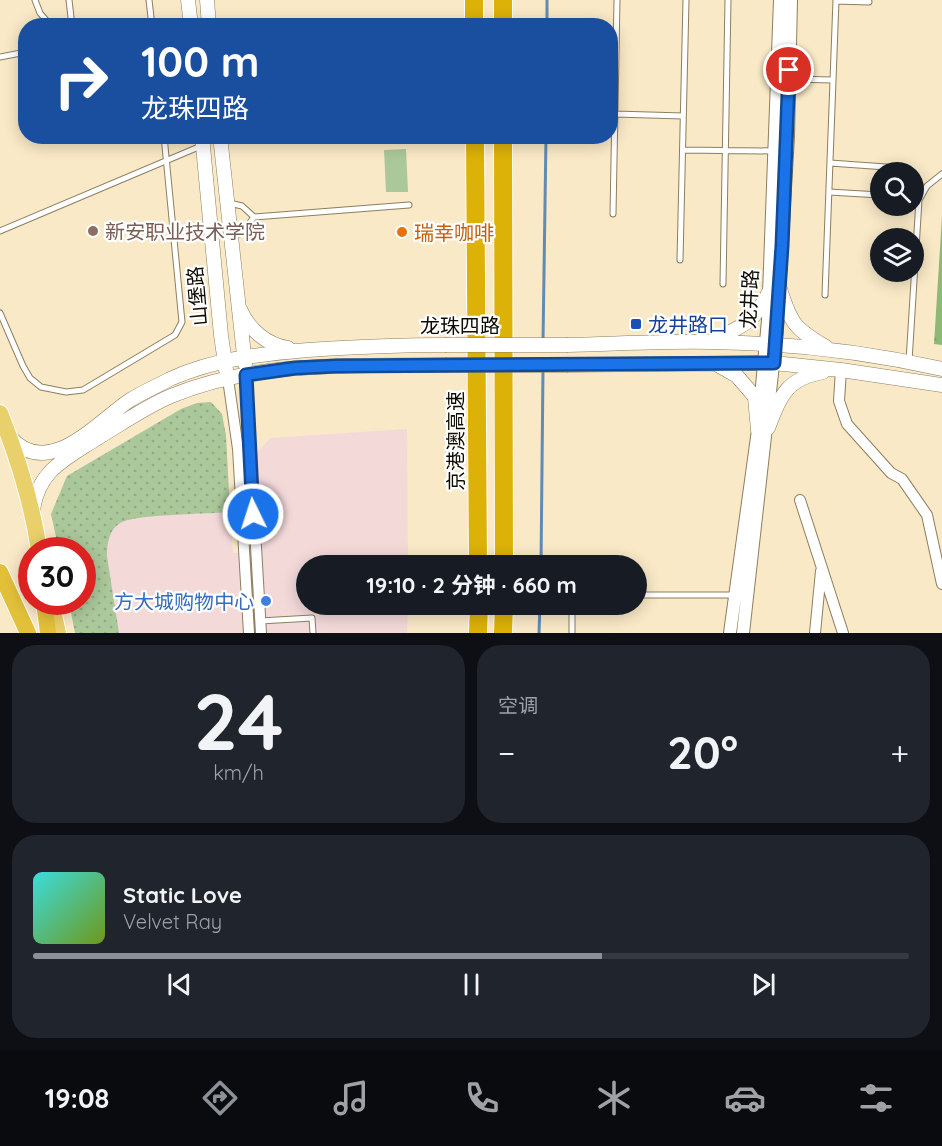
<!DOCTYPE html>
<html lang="zh">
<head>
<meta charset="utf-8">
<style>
  :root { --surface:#171b24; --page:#20242c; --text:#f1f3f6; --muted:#9ea1a6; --line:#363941; --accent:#8c9099 }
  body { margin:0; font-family:Quicksand,"Noto Sans SC",sans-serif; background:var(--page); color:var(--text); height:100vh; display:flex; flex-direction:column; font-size:22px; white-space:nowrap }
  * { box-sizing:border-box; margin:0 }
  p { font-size:20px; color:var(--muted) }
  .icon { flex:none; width:33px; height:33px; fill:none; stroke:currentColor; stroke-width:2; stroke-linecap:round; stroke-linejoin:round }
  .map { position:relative; height:633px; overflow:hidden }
  .drawer { display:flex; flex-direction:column; gap:12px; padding:12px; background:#0d0f14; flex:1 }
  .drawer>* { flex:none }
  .hud { position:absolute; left:18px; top:18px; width:600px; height:126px; border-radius:24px; box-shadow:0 3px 15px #0003; background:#1a4fa0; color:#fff; overflow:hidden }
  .tools { position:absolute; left:870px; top:162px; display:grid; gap:12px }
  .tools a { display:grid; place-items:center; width:54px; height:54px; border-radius:50%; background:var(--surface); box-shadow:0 3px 15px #0003; font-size:30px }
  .speed { position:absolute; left:18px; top:537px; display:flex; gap:12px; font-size:30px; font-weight:700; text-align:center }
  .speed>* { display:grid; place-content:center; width:78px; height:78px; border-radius:50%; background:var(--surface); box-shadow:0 3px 15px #0003; line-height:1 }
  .speed .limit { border:9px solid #d22; background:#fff; color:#111 }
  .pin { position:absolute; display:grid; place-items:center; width:51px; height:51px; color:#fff; margin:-26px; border:3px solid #fff; border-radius:50%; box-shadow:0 2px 6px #0007 }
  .me { position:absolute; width:66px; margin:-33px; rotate:356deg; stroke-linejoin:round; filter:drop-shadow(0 0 4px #0008) }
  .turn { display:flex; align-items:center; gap:21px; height:126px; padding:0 24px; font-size:27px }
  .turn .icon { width:78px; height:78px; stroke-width:2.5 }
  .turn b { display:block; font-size:42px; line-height:51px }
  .big { font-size:45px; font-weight:700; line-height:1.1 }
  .drawer .widget { flex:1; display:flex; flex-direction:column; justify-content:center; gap:9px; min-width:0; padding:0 21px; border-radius:24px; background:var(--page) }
  .drawer .dial { align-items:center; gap:0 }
  .dial b { font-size:78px; line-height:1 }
  .song { display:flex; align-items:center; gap:18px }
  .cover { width:72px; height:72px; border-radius:9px; background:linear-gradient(135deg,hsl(180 70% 55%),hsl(80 70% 35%)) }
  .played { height:6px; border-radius:3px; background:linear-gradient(90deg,var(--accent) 65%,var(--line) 65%) }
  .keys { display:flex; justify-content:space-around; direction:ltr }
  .heat { display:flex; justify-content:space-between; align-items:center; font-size:33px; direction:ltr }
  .drawer .tiles { flex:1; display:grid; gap:12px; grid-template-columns:1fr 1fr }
  .widget:last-child { grid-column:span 2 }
  .trip { position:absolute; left:296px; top:555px; width:351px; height:60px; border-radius:30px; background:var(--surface); box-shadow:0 3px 15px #0003; font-weight:700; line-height:60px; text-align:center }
  .menu { display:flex; height:96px; justify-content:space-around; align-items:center; background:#090b0e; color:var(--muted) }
  .menu .icon { width:42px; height:42px }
  .menu .on { color:var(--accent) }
  .menu b { font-size:27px; color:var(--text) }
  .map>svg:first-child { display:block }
  .commercial { fill:#f4d9d9 }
  .grass { fill:#abc89a }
  .forest { fill:url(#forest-firs) }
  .park { fill:url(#park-dots) }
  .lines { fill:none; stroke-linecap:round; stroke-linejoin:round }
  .stream { stroke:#608bb2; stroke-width:3 }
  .service-casing { stroke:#8d7e5f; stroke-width:7 }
  .minor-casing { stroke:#8d7e5f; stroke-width:12 }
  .tertiary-casing { stroke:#8d7e5f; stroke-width:14 }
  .secondary-casing { stroke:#8d7e5f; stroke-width:15 }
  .primary-casing { stroke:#fff; stroke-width:18 }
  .trunk-casing { stroke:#fff; stroke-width:18 }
  .motorway-casing { stroke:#fff; stroke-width:20 }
  .service { stroke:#fff; stroke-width:5 }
  .minor { stroke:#fff; stroke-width:10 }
  .tertiary { stroke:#fff; stroke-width:12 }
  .secondary { stroke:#fff; stroke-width:14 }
  .primary { stroke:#ead06b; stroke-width:16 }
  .trunk { stroke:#e3c03a; stroke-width:16 }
  .motorway { stroke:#dcb108; stroke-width:18 }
  .secondary-bridge-casing { stroke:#8d7e5f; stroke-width:15; stroke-linecap:butt }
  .secondary-bridge { stroke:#fff; stroke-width:14 }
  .route-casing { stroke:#114b97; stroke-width:15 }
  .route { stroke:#1a73e8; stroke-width:10 }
  .education-dot { fill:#8d6e63; stroke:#fff; stroke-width:2 }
  .food-dot { fill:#e8710a; stroke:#fff; stroke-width:2 }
  .transit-dot { fill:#1a4fb4; stroke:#fff; stroke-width:2 }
  .shop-dot { fill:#3f7fe0; stroke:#fff; stroke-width:2 }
  .labels { text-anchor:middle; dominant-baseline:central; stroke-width:4.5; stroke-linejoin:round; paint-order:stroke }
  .education-label { font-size:20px; fill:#785e54; stroke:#fff; text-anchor:start }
  .food-label { font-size:20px; fill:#c56008; stroke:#fff; text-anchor:start }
  .street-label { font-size:20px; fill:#100b02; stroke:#fff }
  .transit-label { font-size:20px; fill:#164399; stroke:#fff; text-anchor:start }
  .shop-label { font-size:20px; fill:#366cbe; stroke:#fff; text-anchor:end }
</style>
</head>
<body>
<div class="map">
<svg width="942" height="633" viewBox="0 0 942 633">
  <defs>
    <pattern id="forest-firs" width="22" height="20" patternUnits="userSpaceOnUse" patternTransform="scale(1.5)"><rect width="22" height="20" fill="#8eb973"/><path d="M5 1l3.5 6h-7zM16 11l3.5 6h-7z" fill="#799e62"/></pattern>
    <pattern id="park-dots" width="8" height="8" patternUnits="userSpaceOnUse" patternTransform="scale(1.5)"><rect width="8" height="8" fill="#abc89a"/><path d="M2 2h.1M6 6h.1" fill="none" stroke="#92aa83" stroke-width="1.8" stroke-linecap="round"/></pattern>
  </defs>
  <rect width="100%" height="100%" fill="#f9e9c7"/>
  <!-- commercial -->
  <path class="commercial" d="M211,402L222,414L226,436L233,553L258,552L254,457L270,438L407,429L408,565L306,566V604L408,605L407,633H75L69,602H82V550H59L51,514L67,476L181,409L197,403Z"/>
  <!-- grass -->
  <path class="grass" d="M406,149L408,192H386L384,150Z"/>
  <!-- forest -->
  <path class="forest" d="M942,216V345L934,344Z"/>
  <!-- park -->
  <path class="park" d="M211,402L222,414L226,436L230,512C209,514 135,514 120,523C109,530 107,543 107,556L119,633H75L69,602H82V550H59L51,514L67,476L181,409L197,403Z"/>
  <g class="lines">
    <!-- stream -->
    <path class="stream" d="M547,26V0
      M543,342L546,136
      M541,566L543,369
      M539,633L540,604"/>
    <!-- service casing -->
    <g class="service-casing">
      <path id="service" d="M35,0L40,13L51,26
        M69,0L72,26
        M149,0L152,26
        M836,1L869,2
        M0,57L26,52
        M791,79L833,80
        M615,114L683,116
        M683,150L774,151
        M830,163L900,168L909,172
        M829,192L880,195
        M229,203L242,206L254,217L409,205
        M613,214L617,0
        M0,231L201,146
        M231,237L242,233L254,217
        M680,260L686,0
        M723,284L728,0
        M825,295L836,0
        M0,313L23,366L30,378L41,387L66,392L83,390L175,335L182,322L164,136
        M909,361L919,200L927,186L942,174
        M636,595H736
        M260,621L312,618L313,633
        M572,633V604"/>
    </g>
    <!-- minor casing -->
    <g class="minor-casing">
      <path id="minor" d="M841,370L839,401L847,424L891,473L902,479L927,515L942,584
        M246,375L261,633
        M228,379L238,449L249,633
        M800,500L843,633
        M815,633L821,571"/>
    </g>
    <!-- tertiary casing -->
    <g class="tertiary-casing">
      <path id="tertiary" d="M730,633L758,430L768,320L780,0
        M743,633L777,329L788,136L791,0"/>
    </g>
    <!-- secondary casing -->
    <g class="secondary-casing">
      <path id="secondary" d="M188,0L191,26
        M207,0L209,26
        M202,136L221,335L226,370
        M220,136L245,364
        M780,289C791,324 795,329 826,347
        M240,309C248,329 267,345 288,348
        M713,340C745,325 754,323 770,290
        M568,345C615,344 663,341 710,342C788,343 866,352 942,369
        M716,364L737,376L755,397L758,430
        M568,365L774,363L841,370L942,385
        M768,428C781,395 786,379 823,372
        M10,437C48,481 97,422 130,400C143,392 157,386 170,379C214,359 261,354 308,350C354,347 399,345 445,345
        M33,510C38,471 65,459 96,439C121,424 145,407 171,396C257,360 354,366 445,365"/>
    </g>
    <!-- primary casing -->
    <g class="primary-casing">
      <path id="primary" d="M0,413C18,458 32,503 39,550
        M51,602L58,633"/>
    </g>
    <!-- trunk casing -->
    <g class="trunk-casing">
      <path id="trunk" d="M0,572L28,633
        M44,602L48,633"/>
    </g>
    <!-- motorway casing -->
    <g class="motorway-casing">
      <path id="motorway" d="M474,0V26
        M503,0V26
        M475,136L478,566
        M503,136L504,566
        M478,633L479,604
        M503,633L504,604"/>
    </g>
    <!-- service -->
    <use href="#service" class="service"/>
    <!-- minor -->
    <use href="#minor" class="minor"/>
    <!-- tertiary -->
    <use href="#tertiary" class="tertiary"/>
    <!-- secondary -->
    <use href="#secondary" class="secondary"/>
    <!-- primary -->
    <use href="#primary" class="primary"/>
    <!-- trunk -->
    <use href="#trunk" class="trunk"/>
    <!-- motorway -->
    <use href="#motorway" class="motorway"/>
    <!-- secondary-bridge casing -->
    <g class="secondary-bridge-casing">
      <path id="secondary-bridge" d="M445,345H568
        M445,365H568"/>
    </g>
    <!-- secondary-bridge -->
    <use href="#secondary-bridge" class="secondary-bridge"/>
  </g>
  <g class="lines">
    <!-- route casing -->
    <g class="route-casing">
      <path id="route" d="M253,514L246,375L295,368L336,366L774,363L782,246L789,70"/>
    </g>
    <!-- route -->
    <use href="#route" class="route"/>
  </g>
  <!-- markers -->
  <circle class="education-dot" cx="93" cy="231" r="6"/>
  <circle class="food-dot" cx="402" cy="232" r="6"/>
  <rect class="transit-dot" x="630" y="318" width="12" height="12" rx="3"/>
  <circle class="shop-dot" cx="266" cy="601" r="6"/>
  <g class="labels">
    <!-- education labels -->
    <g class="education-label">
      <text x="105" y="231">新安职业技术学院</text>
    </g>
    <!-- food labels -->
    <g class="food-label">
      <text x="414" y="232">瑞幸咖啡</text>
    </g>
    <!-- street labels -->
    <g class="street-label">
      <text transform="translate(197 296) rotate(-95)">山堡路</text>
      <text transform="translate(749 299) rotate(-87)">龙井路</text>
      <text x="460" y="325">龙珠四路</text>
      <text transform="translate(455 441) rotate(-90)">京港澳高速</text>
    </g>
    <!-- transit labels -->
    <g class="transit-label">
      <text x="648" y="324">龙井路口</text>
    </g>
    <!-- shop labels -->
    <g class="shop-label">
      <text x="254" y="601">方大城购物中心</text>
    </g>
  </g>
</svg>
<div class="tools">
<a><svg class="icon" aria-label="search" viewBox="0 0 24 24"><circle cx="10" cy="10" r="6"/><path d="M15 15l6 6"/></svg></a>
<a><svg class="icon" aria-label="layers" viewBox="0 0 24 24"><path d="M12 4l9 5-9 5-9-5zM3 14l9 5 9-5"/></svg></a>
</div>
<div class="speed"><div class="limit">30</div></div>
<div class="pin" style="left:789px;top:70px;background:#d93025"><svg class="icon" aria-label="arrive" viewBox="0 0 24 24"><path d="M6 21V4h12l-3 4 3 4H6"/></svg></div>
<svg class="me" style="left:253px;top:514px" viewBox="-20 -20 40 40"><circle r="17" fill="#1a73e8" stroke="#fff" stroke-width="3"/><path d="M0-11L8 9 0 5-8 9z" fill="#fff"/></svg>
<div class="trip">19:10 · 2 分钟 · 660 m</div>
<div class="hud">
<div class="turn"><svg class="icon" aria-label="right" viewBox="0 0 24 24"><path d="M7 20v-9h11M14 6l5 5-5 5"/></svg><div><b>100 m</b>龙珠四路</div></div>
</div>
</div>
<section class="drawer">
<div class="tiles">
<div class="widget dial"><b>24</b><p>km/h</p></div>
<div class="widget"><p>空调</p>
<div class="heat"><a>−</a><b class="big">20°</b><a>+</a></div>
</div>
<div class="widget">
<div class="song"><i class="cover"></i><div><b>Static Love</b><p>Velvet Ray</p></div></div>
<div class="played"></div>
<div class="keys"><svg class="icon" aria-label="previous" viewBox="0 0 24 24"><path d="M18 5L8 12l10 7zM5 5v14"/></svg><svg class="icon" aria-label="pause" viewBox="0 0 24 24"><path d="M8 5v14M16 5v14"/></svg><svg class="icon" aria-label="next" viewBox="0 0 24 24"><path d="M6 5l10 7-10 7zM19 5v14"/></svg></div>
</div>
</div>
</section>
<nav class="menu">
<b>19:08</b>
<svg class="icon on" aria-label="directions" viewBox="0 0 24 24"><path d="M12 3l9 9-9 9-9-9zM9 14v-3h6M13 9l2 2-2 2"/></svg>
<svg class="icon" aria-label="music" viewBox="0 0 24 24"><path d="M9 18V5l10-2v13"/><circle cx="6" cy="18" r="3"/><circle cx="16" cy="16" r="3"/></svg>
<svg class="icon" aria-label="phone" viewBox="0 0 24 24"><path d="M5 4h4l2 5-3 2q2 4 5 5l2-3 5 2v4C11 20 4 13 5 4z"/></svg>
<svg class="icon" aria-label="climate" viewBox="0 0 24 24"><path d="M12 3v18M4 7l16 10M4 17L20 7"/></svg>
<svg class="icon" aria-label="car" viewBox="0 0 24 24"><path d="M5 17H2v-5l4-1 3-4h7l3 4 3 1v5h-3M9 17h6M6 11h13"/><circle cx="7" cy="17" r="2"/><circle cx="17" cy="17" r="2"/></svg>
<svg class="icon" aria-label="filters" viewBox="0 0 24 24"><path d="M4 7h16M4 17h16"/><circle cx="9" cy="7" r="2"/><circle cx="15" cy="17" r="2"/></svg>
</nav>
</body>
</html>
